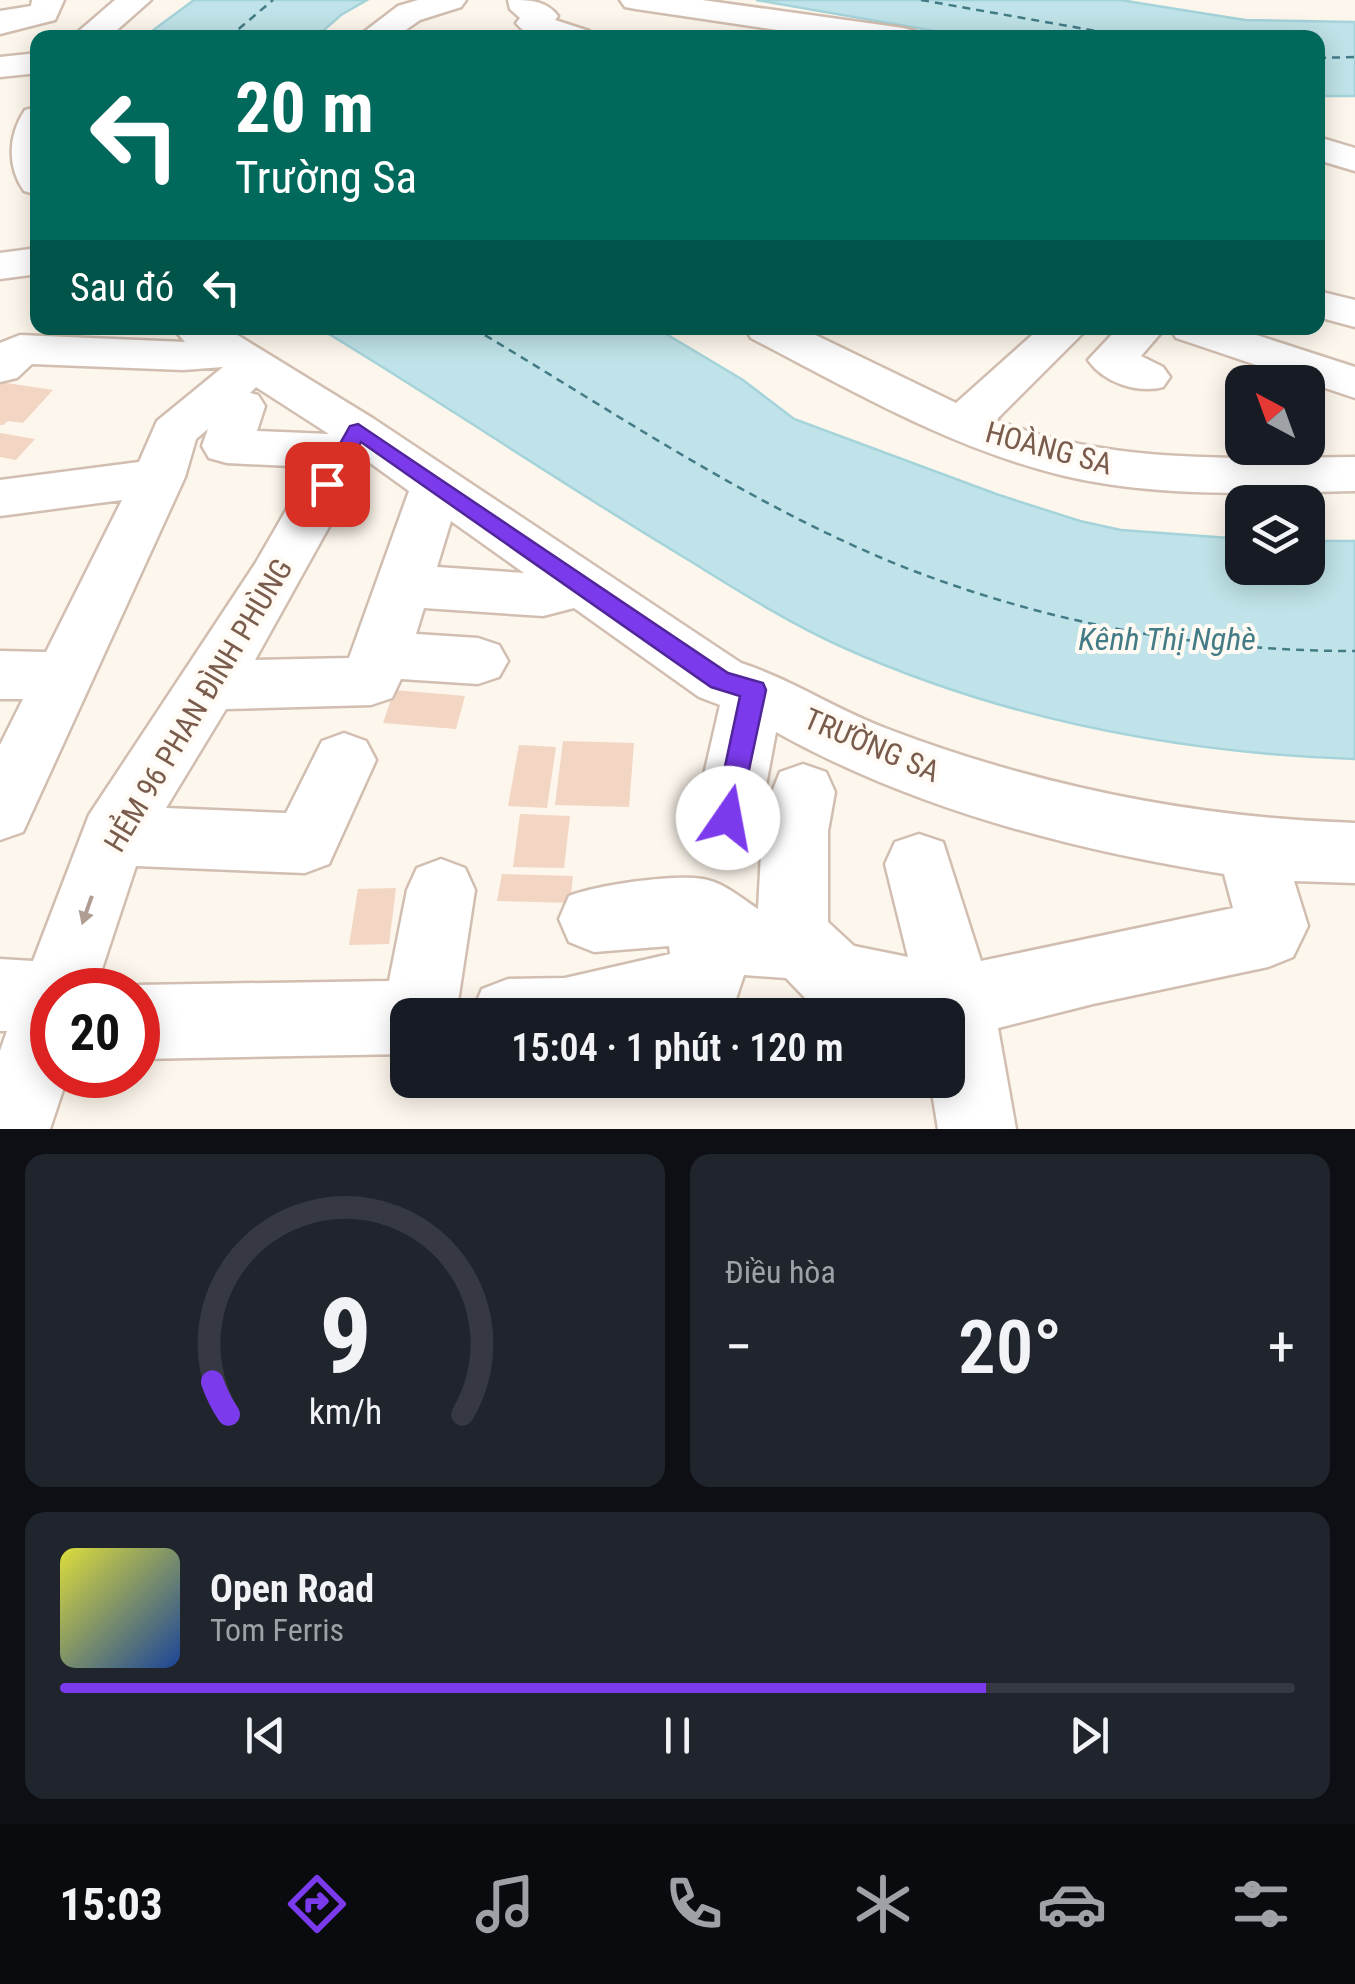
<!DOCTYPE html>
<html lang="vi">
<head>
<meta charset="utf-8">
<style>
  :root { --surface:#171b24; --page:#20242c; --text:#f1f3f6; --muted:#9ea1a6; --line:#363941; --accent:#7c3aed }
  body { margin:0; font-family:"Roboto Condensed",sans-serif; background:var(--page); color:var(--text); height:100vh; display:flex; flex-direction:column; font-size:38px; white-space:nowrap }
  * { box-sizing:border-box; margin:0 }
  p { font-size:32px; color:var(--muted) }
  .icon { flex:none; width:55px; height:55px; fill:none; stroke:currentColor; stroke-width:2; stroke-linecap:round; stroke-linejoin:round }
  .map { position:relative; height:1129px; overflow:hidden }
  .drawer { display:flex; flex-direction:column; gap:25px; padding:25px; background:#0d0f14; flex:1 }
  .drawer>* { flex:none }
  .guide { position:absolute; left:30px; top:30px; width:1295px; height:305px; border-radius:20px; box-shadow:0 5px 25px #0003; background:#00695c; color:#fff; overflow:hidden }
  .needle { width:65px; rotate:319deg }
  .buttons { position:absolute; left:1225px; top:365px; display:grid; gap:20px }
  .buttons a { display:grid; place-items:center; width:100px; height:100px; border-radius:20px; background:var(--surface); box-shadow:0 5px 25px #0003; font-size:50px }
  .speed { position:absolute; left:30px; top:968px; display:flex; gap:20px; font-size:50px; font-weight:700; text-align:center }
  .speed>* { display:grid; place-content:center; width:130px; height:130px; border-radius:50%; background:var(--surface); box-shadow:0 5px 25px #0003; line-height:1 }
  .speed .limit { border:15px solid #d22; background:#fff; color:#111 }
  .pin { position:absolute; display:grid; place-items:center; width:85px; height:85px; color:#fff; margin:-42px; border-radius:20px; box-shadow:0 5px 15px #0006 }
  .me { position:absolute; width:110px; margin:-55px; rotate:12deg; stroke-linejoin:round; filter:drop-shadow(0 0 8px #0008) }
  .turn { display:flex; align-items:center; gap:35px; height:210px; padding:0 40px; font-size:45px }
  .turn .icon { width:130px; height:130px; stroke-width:2.5 }
  .turn b { display:block; font-size:70px; line-height:85px }
  .then { display:flex; align-items:center; height:95px; padding:0 40px; background:#0003; gap:20px; font-size:38px }
  .big { font-size:75px; font-weight:600; line-height:1.1 }
  .drawer .card { flex:1; display:flex; flex-direction:column; justify-content:center; gap:15px; min-width:0; padding:0 35px; border-radius:20px; background:var(--page) }
  .drawer .dial { align-items:center; gap:0 }
  .dial svg { height:260px; overflow:visible; fill:none; stroke:var(--line); stroke-width:7; stroke-linecap:round; text-anchor:middle }
  .dial text { fill:var(--text); stroke:none }
  .song { display:flex; align-items:center; gap:30px }
  .cover { width:120px; height:120px; border-radius:15px; background:linear-gradient(135deg,hsl(60 70% 55%),hsl(220 70% 35%)) }
  .played { height:10px; border-radius:5px; background:linear-gradient(90deg,var(--accent) 75%,var(--line) 75%) }
  .keys { display:flex; justify-content:space-around; direction:ltr }
  .heat { display:flex; justify-content:space-between; align-items:center; font-size:55px; direction:ltr }
  .drawer .tiles { flex:1; display:grid; gap:25px; grid-template-columns:1fr 1fr }
  .card:last-child { grid-column:span 2 }
  .trip { position:absolute; left:390px; top:998px; width:575px; height:100px; border-radius:20px; background:var(--surface); box-shadow:0 5px 25px #0003; font-weight:600; line-height:100px; text-align:center }
  .menu { display:flex; height:160px; justify-content:space-around; align-items:center; background:#090b0e; color:var(--muted) }
  .menu .icon { width:70px; height:70px }
  .menu .on { color:var(--accent) }
  .menu b { font-size:45px; color:var(--text) }
  .map>svg:first-child { display:block }
  .water { fill:#bfe3e8; stroke:#a5d3da; stroke-width:2.5 }
  .lines { fill:none; stroke-linecap:round; stroke-linejoin:round }
  .ferry { stroke:#437c86; stroke-width:2.5; stroke-dasharray:8 6; stroke-linecap:butt }
  .building { fill:#f3d5c3 }
  .minor-casing { stroke:#d1beb0; stroke-width:5 }
  .minor { fill:#fff; fill-rule:evenodd }
  .oneway { fill:#af9d94 }
  .route { fill:#7c3aed; stroke:#51269a; stroke-width:2.5 }
  .labels { text-anchor:middle; dominant-baseline:central; stroke-width:8; stroke-linejoin:round; paint-order:stroke }
  .street-label { font-size:30px; fill:#7a5c4d; stroke:#fffaf3 }
  .water-label { font-size:32px; font-style:italic; fill:#437c86; stroke:#fffaf3 }
</style>
</head>
<body>
<div class="map">
<svg width="1355" height="1129" viewBox="0 0 1355 1129">
  <rect width="100%" height="100%" fill="#fdf6ec"/>
  <!-- water -->
  <path class="water" d="M194,0H367L341,15L316,37H144Z
    M756,0H1120L1245,20L1355,22V96H1318V38L969,37Z
    M319,328H656L743,380L794,419L999,495L1080,521L1121,530L1242,539V568H1308V541H1355V759C1177,753 1005,720 842,647C784,621 731,586 677,553C556,480 440,401 319,328Z"/>
  <g class="lines">
    <!-- ferry -->
    <path class="ferry" d="M921,0L1136,38
      M228,38L273,0
      M1318,58L1355,57
      M473,328C611,410 747,503 896,564C1044,623 1196,651 1355,651"/>
  </g>
  <!-- building -->
  <path class="building" d="M0,382L53,390L23,423L8,421L3,425H0Z
    M0,433L35,439L16,460L0,457Z
    M394,690L465,696L456,729L383,723Z
    M563,741L634,743L629,807L555,805Z
    M519,745L556,747L547,808L508,806Z
    M520,814L570,816L564,868L513,867Z
    M502,874L573,876L570,903L497,901Z
    M396,888L389,944L349,945L358,889Z"/>
  <g class="lines">
    <!-- minor casing -->
    <g class="minor-casing">
      <path id="minor" d="M32,0H64L55,20L0,34V11L31,6Z
        M115,0H151L108,38H71Z
        M418,0H466L461,7L420,20L394,38H356L398,6Z
        M508,0C529,0 546,0 558,16L555,20L589,31L593,38C569,38 532,44 516,23L520,18L510,9Z
        M620,0H702L903,28L915,31L919,38H831L636,9L625,7Z
        M38,53V73L0,77V57Z
        M38,107V195L24,191C7,167 8,135 25,110Z
        M1318,137L1355,148V171L1318,160Z
        M38,248V274L0,279V253Z
        M1318,291L1355,300V327L1318,317Z
        M173,328H226L374,419L741,663C793,680 840,712 893,731C1042,787 1196,818 1355,823V883L1294,881L1308,926L1293,957L1268,967L1093,1004L998,1028L1016,1129H938L930,1080H948V1015L835,1012L809,1002L786,978L744,975L734,1005L708,1015H471L482,989L508,979L565,978L670,954L669,946L594,952L569,942L559,919L569,896C597,885 673,874 703,879C723,882 741,898 758,909L761,853L704,838L694,818L720,705L699,697L574,608L543,616L424,608L416,634L478,638L499,645L508,661L499,677L478,684L401,679L392,698L371,705L226,709L166,808L286,813L322,741L344,733L366,741L376,760L329,864L305,873L136,866L95,990H52V1075H68L50,1129H0V1051L7,1031H0V959L33,961L89,815L255,564L311,467L227,463L209,458L202,446L208,429L196,439L185,477L23,832L0,840V745L23,699H0V651L46,652L122,500L0,516V480L139,462L157,421L223,367L183,370L32,364L17,378L0,382V343L20,335L185,342ZM256,387L329,434L257,431L265,406L258,395L250,393ZM366,460L409,491L349,658L255,660ZM451,521L524,573L437,567ZM776,732C912,808 1071,850 1224,874L1233,908L981,961L943,842L919,834L895,842L885,864L908,957L854,946L828,922V831L835,792L826,772L803,764L780,772L770,797L764,796Z
        M745,328H801L956,403L1040,328H1088L996,420C1110,465 1235,458 1355,457V491C1259,493 1160,498 1065,476C952,449 853,391 751,338Z
        M1118,328H1165L1141,356L1163,367L1170,377L1163,387C1137,394 1103,382 1088,360Z
        M1170,328H1235L1355,367V398L1176,338Z
        M441,859L465,868L475,890L456,1015H408V1054L138,1059V990H126L138,985L389,981L407,890L417,868Z"/>
    </g>
    <!-- minor -->
    <use href="#minor" class="minor"/>
  </g>
  <!-- one-way arrows -->
  <defs><path id="oneway-solid" d="M-6-.8H1V-3.2L6.5 0L1 3.2V.8H-6Z" transform="scale(2.5)"/></defs>
  <use class="oneway" href="#oneway-solid" transform="translate(87 910) rotate(109)"/>
  <!-- route -->
  <path class="route" d="M358,424L728,673L763,683L766,690L737,826L728,830L718,826L714,818L740,696L711,687L361,442L335,489H320L317,484L350,426Z"/>
  <g class="labels">
    <!-- street labels -->
    <g class="street-label">
      <text transform="translate(1049 448) rotate(15)">HOÀNG SA</text>
      <text transform="translate(198 705) rotate(-59)">HẺM 96 PHAN ĐÌNH PHÙNG</text>
      <text transform="translate(872 745) rotate(23)">TRƯỜNG SA</text>
    </g>
    <!-- water labels -->
    <g class="water-label">
      <text x="1167" y="639">Kênh Thị Nghè</text>
    </g>
  </g>
</svg>
<div class="buttons">
<a><svg class="needle" viewBox="-14 -14 28 28"><path d="M0-13l5 13h-10z" fill="#e53935"/><path d="M0 13l5-13h-10z" fill="#9ea1a6"/></svg></a>
<a><svg class="icon" aria-label="layers" viewBox="0 0 24 24"><path d="M12 4l9 5-9 5-9-5zM3 14l9 5 9-5"/></svg></a>
</div>
<div class="speed"><div class="limit">20</div></div>
<div class="pin" style="left:327px;top:484px;background:#d93025"><svg class="icon" aria-label="arrive" viewBox="0 0 24 24"><path d="M6 21V4h12l-3 4 3 4H6"/></svg></div>
<svg class="me" style="left:728px;top:818px" viewBox="-20 -20 40 40"><circle r="19" fill="#fff"/><path d="M0-13L10 11 0 6-10 11z" fill="#7c3aed"/></svg>
<div class="trip">15:04 · 1 phút · 120 m</div>
<div class="guide">
<div class="turn"><svg class="icon" aria-label="left" viewBox="0 0 24 24"><path d="M17 20v-9H6M10 6l-5 5 5 5"/></svg><div><b>20 m</b>Trường Sa</div></div>
<div class="then">Sau đó<svg class="icon" aria-label="left" viewBox="0 0 24 24"><path d="M17 20v-9H6M10 6l-5 5 5 5"/></svg></div>
</div>
</div>
<section class="drawer">
<div class="tiles">
<div class="card dial"><svg viewBox="0 0 100 80">
<path d="M14 69A42 42 0 1 1 86 69"/>
<path d="M14 69A42 42 0 0 1 9 59" stroke="#7c3aed"/>
<text x="50" y="56" font-size="32" font-weight="700">9</text>
<text x="50" y="72" font-size="11">km/h</text>
</svg></div>
<div class="card"><p>Điều hòa</p>
<div class="heat"><a>−</a><b class="big">20°</b><a>+</a></div>
</div>
<div class="card">
<div class="song"><i class="cover"></i><div><b>Open Road</b><p>Tom Ferris</p></div></div>
<div class="played"></div>
<div class="keys"><svg class="icon" aria-label="previous" viewBox="0 0 24 24"><path d="M18 5L8 12l10 7zM5 5v14"/></svg><svg class="icon" aria-label="pause" viewBox="0 0 24 24"><path d="M8 5v14M16 5v14"/></svg><svg class="icon" aria-label="next" viewBox="0 0 24 24"><path d="M6 5l10 7-10 7zM19 5v14"/></svg></div>
</div>
</div>
</section>
<nav class="menu">
<b>15:03</b>
<svg class="icon on" aria-label="directions" viewBox="0 0 24 24"><path d="M12 3l9 9-9 9-9-9zM9 14v-3h6M13 9l2 2-2 2"/></svg>
<svg class="icon" aria-label="music" viewBox="0 0 24 24"><path d="M9 18V5l10-2v13"/><circle cx="6" cy="18" r="3"/><circle cx="16" cy="16" r="3"/></svg>
<svg class="icon" aria-label="phone" viewBox="0 0 24 24"><path d="M5 4h4l2 5-3 2q2 4 5 5l2-3 5 2v4C11 20 4 13 5 4z"/></svg>
<svg class="icon" aria-label="climate" viewBox="0 0 24 24"><path d="M12 3v18M4 7l16 10M4 17L20 7"/></svg>
<svg class="icon" aria-label="car" viewBox="0 0 24 24"><path d="M5 17H2v-5l4-1 3-4h7l3 4 3 1v5h-3M9 17h6M6 11h13"/><circle cx="7" cy="17" r="2"/><circle cx="17" cy="17" r="2"/></svg>
<svg class="icon" aria-label="filters" viewBox="0 0 24 24"><path d="M4 7h16M4 17h16"/><circle cx="9" cy="7" r="2"/><circle cx="15" cy="17" r="2"/></svg>
</nav>
</body>
</html>
